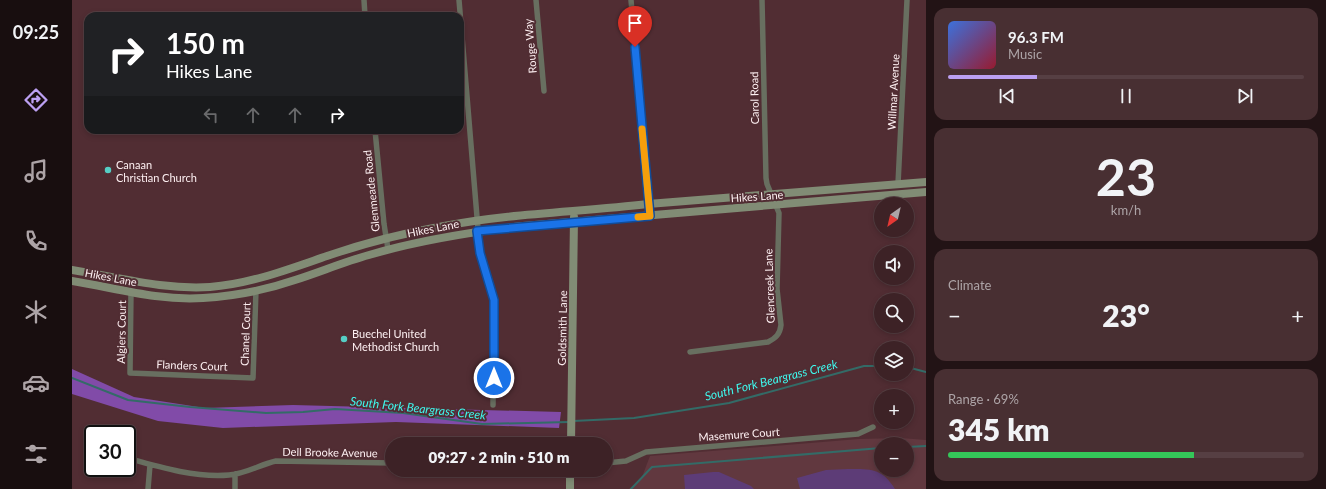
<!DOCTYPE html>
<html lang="en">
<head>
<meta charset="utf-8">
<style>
  :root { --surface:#3d2226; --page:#482f32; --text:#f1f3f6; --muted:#ada4a7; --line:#563f43; --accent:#bca0f2 }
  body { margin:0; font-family:Lato,sans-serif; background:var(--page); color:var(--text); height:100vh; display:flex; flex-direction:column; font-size:15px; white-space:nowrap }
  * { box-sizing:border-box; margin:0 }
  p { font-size:13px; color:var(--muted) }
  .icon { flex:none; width:22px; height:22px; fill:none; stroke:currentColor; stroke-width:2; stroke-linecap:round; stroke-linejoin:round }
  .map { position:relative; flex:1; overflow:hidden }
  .drawer { display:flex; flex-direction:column; gap:8px; padding:8px; background:#221315; width:400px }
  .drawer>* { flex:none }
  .guide { position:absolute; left:12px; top:12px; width:380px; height:122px; border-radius:12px; box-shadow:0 2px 6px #0003,0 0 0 1px var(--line); background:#202124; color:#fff; overflow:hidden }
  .needle { width:26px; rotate:214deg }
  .buttons { position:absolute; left:802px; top:197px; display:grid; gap:8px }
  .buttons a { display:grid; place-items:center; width:40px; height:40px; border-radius:50%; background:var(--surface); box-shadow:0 2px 6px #0003,0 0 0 1px var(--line); font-size:20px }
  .speed { position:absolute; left:12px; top:425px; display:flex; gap:8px; font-size:20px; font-weight:700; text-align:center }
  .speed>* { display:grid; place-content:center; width:52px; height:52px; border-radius:50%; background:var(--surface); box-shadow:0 2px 6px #0003,0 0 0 1px var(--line); line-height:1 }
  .speed .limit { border:2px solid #111; border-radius:6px; background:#fff; color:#111 }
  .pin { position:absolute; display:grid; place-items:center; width:34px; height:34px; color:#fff; margin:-41px -17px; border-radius:50% 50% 50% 0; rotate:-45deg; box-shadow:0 0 4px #0007 }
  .pin .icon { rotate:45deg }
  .me { position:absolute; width:44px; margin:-22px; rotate:0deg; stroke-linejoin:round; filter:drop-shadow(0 0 3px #0008) }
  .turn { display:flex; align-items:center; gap:14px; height:84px; padding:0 16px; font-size:18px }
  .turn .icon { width:52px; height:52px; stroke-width:2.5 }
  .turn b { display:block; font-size:28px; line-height:34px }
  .lanes { display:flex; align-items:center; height:38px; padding:0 16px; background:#0003; justify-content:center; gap:20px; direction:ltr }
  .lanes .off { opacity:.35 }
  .big { font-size:30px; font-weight:800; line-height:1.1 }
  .drawer .card { flex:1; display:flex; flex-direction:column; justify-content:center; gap:6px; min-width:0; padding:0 14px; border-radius:12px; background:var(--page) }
  .drawer .dial { align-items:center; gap:0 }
  .dial b { font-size:52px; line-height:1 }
  .song { display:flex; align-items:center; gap:12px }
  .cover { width:48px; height:48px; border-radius:6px; background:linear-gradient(135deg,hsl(220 70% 55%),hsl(350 70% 35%)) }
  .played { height:4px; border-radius:2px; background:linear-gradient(90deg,var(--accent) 25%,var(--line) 25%) }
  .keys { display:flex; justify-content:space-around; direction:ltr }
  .heat { display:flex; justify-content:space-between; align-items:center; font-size:22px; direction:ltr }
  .charge { height:6px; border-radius:3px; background:linear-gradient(90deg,#34c759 69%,var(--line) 0) }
  .trip { position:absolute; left:313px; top:437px; width:228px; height:40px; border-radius:20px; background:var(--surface); box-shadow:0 2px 6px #0003,0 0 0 1px var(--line); font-weight:800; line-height:40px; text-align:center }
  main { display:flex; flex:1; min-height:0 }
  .tabs { display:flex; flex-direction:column; width:72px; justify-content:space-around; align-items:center; background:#180e0f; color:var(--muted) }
  .tabs .icon { width:28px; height:28px }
  .tabs .on { color:var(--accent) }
  .tabs b { font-size:18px; color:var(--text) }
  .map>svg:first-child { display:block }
  .built { fill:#61383f; fill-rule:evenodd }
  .green { fill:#5d3c77 }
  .forest { fill:#814ba8 }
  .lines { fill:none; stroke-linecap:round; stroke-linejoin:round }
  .stream { stroke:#336b67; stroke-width:2 }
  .street { stroke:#686f60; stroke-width:5.5 }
  .secondary { stroke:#818c75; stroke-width:8 }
  .route-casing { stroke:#114b97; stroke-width:10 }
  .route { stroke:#1a73e8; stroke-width:7 }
  .slow { stroke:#f59e0b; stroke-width:7 }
  .poi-dot { fill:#55cec5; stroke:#512d33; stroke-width:1.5 }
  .labels { text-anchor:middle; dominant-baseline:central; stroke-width:4; stroke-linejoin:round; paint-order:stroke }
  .street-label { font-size:11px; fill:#fdeff1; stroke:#512d33 }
  .poi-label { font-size:11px; fill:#fdeff1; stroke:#512d33; text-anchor:start }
  .water-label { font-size:12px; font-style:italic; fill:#3ef9ee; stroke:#512d33 }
</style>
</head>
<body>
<main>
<nav class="tabs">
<b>09:25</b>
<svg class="icon on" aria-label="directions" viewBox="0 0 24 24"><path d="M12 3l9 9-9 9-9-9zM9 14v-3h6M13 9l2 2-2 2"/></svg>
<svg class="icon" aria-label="music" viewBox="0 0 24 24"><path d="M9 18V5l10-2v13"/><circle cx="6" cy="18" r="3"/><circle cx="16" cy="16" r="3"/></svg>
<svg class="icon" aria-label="phone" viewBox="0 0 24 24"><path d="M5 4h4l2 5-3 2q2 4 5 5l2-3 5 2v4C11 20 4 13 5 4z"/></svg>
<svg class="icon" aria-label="climate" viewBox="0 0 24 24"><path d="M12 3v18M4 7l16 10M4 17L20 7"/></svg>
<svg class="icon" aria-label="car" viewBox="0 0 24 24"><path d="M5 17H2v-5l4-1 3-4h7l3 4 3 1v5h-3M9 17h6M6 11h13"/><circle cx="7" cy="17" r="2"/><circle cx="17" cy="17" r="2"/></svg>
<svg class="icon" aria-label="filters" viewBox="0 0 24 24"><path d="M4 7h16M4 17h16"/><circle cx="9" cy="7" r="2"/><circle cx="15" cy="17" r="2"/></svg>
</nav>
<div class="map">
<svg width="854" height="489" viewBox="0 0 854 489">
  <rect width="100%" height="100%" fill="#512d33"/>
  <!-- built -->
  <path class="built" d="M829,438L854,440V489H557L570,477L578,456L787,439ZM809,444H835V470H809Z"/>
  <!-- green -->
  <path class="green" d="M776,469C799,469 810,468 823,489H728L725,478L754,470Z
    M641,472H647L679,486L682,489H613L612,475Z"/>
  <!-- forest -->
  <path class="forest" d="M0,369L62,397L133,408L221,405L489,412L487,428L324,422L151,428L86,421L0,394Z"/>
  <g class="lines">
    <!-- stream -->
    <path class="stream" d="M835,367L854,372
      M0,378L56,400L118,407L194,413L231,412L263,409L331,413L410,424L497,422
      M501,421L562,418L657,403L792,366H809
      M835,447L854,446
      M559,489L580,467L809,448"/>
    <!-- street -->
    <path class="street" d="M292,0L293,16
      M387,0L408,253L422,300L421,405
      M464,0L472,91
      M559,0L578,216
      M303,130L312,224L316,249
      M826,184L835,0
      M59,292L58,373L181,378L184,290
      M618,352L696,342C704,338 708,334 709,325L705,289L707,213L695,184L694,178L690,0
      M55,458C87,467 124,478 157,475C174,474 189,464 204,461L320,463
      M534,463L554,461L574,452L786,434L801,427
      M163,474V489
      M76,489L78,465"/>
    <!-- secondary -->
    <path class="secondary" d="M0,270C46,277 91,290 138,287C178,284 217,269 255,256C293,243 332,233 372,226C439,213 508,212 576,204L854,182
      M0,281C44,288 86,301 131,298C162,296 194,290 223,280C248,272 272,262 297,255C348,240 399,232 451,226L854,192
      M499,444L502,217
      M498,489V470"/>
  </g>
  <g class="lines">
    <!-- route casing -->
    <g class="route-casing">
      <path id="route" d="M422,378V300L408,253L405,231L578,216L563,47"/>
    </g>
    <!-- route -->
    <use href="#route" class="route"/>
    <!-- slow -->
    <path class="slow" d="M566,217L578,216L570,129"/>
  </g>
  <!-- markers -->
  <g class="poi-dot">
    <circle cx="36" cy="170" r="4"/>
    <circle cx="272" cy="339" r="4"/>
  </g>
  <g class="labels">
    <!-- street labels -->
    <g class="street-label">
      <text transform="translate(458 46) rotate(-95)">Rouge Way</text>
      <text transform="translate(821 92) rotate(-87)">Willmar Avenue</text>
      <text transform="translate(682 98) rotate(-91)">Carol Road</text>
      <text transform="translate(299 191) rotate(-96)">Glenmeade Road</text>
      <text transform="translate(685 196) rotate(-4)">Hikes Lane</text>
      <text transform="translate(361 228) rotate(-11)">Hikes Lane</text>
      <text transform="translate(39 277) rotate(11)">Hikes Lane</text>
      <text transform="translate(697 286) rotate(-92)">Glencreek Lane</text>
      <text transform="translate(490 328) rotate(-89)">Goldsmith Lane</text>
      <text transform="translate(49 332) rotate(-89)">Algiers Court</text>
      <text transform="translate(173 334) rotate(-88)">Chanel Court</text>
      <text transform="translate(120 365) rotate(2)">Flanders Court</text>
      <text transform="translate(667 434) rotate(-4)">Masemure Court</text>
      <text transform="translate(258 452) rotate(1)">Dell Brooke Avenue</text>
    </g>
    <!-- poi labels -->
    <g class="poi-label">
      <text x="44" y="164">Canaan<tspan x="44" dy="13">Christian Church</tspan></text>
      <text x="280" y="333">Buechel United<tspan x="280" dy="13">Methodist Church</tspan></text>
    </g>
    <!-- water labels -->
    <g class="water-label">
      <text transform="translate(699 380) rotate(-14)">South Fork Beargrass Creek</text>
      <text transform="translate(346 408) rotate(6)">South Fork Beargrass Creek</text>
    </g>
  </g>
</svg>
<div class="buttons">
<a><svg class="needle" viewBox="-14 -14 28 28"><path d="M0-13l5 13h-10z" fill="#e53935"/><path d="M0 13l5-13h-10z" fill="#ada4a7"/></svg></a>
<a><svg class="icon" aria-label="sound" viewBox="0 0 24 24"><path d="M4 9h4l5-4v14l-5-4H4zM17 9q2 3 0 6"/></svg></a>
<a><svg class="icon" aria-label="search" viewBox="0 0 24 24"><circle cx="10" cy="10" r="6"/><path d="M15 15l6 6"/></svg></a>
<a><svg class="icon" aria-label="layers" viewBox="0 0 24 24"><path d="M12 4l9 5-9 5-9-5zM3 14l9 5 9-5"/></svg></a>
<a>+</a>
<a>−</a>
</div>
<div class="speed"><div class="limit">30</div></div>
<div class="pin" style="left:563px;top:47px;background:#d93025"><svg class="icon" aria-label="arrive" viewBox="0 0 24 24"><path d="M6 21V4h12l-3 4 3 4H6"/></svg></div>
<svg class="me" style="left:422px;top:378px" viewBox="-20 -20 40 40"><circle r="17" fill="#1a73e8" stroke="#fff" stroke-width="3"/><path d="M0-11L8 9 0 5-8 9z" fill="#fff"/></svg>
<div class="trip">09:27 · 2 min · 510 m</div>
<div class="guide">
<div class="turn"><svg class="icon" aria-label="right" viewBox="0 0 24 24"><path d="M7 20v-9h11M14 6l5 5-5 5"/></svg><div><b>150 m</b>Hikes Lane</div></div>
<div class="lanes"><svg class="icon off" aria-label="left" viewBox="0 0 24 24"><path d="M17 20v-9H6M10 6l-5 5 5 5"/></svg><svg class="icon off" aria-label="ahead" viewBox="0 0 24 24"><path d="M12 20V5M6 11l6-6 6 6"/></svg><svg class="icon off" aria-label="ahead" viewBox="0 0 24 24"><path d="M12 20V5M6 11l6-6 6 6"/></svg><svg class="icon" aria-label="right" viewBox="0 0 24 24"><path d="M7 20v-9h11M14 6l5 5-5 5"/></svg></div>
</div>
</div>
<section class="drawer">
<div class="card">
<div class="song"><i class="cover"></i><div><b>96.3 FM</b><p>Music</p></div></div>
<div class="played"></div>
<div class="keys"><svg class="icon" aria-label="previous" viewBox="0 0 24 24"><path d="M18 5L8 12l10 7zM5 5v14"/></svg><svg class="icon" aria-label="pause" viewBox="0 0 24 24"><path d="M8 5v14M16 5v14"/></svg><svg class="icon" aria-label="next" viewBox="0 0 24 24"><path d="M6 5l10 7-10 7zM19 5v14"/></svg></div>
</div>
<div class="card dial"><b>23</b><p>km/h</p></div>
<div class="card"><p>Climate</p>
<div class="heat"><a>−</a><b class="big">23°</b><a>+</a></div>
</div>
<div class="card"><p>Range · 69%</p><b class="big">345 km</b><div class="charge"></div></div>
</section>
</main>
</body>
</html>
